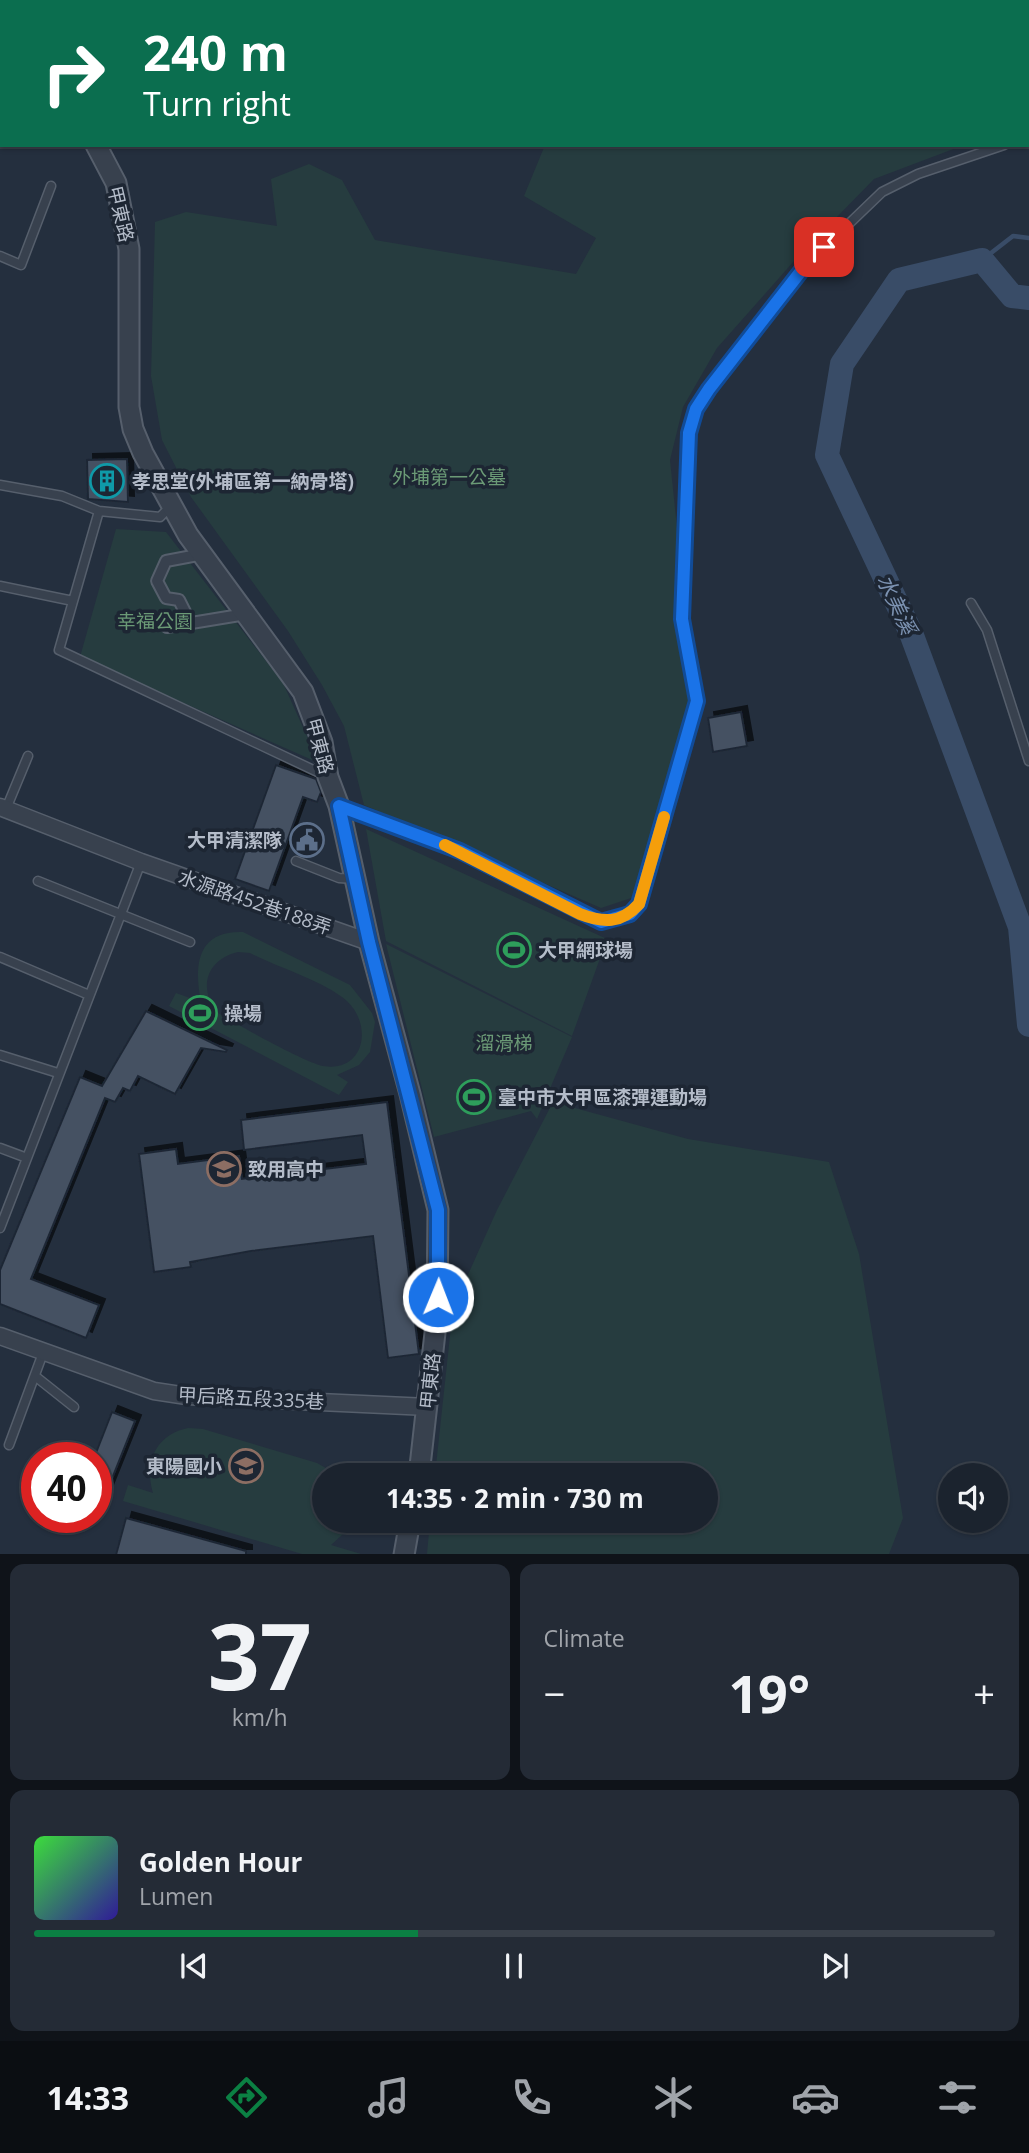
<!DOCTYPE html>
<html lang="en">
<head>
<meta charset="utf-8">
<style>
  :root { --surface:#1b232e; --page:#242b36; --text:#f1f3f6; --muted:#a0a4aa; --line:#39404a; --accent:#0b8043 }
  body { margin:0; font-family:"Open Sans","Noto Sans TC",sans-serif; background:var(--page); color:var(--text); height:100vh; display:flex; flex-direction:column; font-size:26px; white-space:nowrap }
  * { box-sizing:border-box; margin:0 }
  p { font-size:23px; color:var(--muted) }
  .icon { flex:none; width:38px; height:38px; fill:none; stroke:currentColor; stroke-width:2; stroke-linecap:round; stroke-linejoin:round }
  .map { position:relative; height:1554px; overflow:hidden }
  .drawer { display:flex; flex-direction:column; gap:10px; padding:10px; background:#0f1319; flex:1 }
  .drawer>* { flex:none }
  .guide { position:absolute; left:0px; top:0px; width:1029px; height:147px; box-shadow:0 2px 5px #0004,0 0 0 2px var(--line); background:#0b6e4f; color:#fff; overflow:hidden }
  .controls { position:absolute; left:938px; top:1463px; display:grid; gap:14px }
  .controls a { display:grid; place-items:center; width:70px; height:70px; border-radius:50%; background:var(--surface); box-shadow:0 2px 5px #0004,0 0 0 2px var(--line); font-size:35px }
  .speed { position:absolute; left:21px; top:1442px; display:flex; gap:14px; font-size:35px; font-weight:700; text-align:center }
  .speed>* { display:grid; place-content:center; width:91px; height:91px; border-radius:50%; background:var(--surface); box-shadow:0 2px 5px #0004,0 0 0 2px var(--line); line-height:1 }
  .speed .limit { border:10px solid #d22; background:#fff; color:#111 }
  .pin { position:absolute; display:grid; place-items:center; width:60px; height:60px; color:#fff; margin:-30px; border-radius:14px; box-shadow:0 4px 10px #0006 }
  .me { position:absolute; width:77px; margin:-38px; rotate:1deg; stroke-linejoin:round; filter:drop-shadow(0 0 5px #0008) }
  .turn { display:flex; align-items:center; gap:24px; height:147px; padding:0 28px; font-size:32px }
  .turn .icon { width:91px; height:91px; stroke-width:2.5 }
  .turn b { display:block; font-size:49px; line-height:60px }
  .big { font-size:52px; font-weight:700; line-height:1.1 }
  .drawer .widget { flex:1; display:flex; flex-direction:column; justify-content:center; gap:10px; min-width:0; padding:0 24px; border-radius:14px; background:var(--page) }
  .drawer .dial { align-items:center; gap:0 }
  .dial b { font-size:91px; line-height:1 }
  .song { display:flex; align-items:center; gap:21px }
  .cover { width:84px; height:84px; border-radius:10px; background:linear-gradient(135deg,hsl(120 70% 55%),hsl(250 70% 35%)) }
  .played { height:7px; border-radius:4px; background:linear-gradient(90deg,var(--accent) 40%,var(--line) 40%) }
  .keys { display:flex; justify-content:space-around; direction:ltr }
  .heat { display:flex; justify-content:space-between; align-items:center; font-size:38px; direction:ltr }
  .drawer .tiles { flex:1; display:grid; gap:10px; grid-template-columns:1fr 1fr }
  .widget:last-child { grid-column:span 2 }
  .trip { position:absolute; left:312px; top:1463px; width:406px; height:70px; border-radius:35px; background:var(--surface); box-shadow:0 2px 5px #0004,0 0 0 2px var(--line); font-weight:700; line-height:70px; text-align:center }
  .tab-bar { display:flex; height:112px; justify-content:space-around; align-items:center; background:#0b0e12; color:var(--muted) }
  .tab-bar .icon { width:49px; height:49px }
  .tab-bar .current { color:var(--accent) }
  .tab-bar b { font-size:32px; color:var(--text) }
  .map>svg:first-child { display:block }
  .green { fill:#263c3f; fill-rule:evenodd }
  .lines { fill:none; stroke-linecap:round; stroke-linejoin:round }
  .stream { stroke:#394c67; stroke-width:4.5 }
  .river { stroke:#394c67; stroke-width:24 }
  .building { fill:#455162; stroke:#1f2835; stroke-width:2; filter:url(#shadow) }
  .service-casing { stroke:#565f6c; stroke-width:11 }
  .pedestrian-casing { stroke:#565f6c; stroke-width:14 }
  .minor-casing { stroke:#565f6c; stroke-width:19 }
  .tertiary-casing { stroke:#565f6c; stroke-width:23 }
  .service { stroke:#38414e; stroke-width:8 }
  .pedestrian { stroke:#38414e; stroke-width:10 }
  .minor { stroke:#38414e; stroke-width:16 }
  .tertiary { stroke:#38414e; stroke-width:19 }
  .route-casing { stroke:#114b97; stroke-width:18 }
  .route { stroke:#1a73e8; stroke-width:12 }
  .slow { stroke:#f59e0b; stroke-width:12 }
  .labels { text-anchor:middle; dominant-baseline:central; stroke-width:7; stroke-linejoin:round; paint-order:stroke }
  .street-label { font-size:19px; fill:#b4bcc9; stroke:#1d2633 }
  .park-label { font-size:19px; fill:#6b9a76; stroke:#1d2633 }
  .poi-label { font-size:19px; font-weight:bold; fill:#b4bcc9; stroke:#1d2633; text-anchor:start }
  .water-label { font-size:21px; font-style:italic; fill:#7c92b1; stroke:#1d2633 }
</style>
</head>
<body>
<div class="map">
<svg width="1029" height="1555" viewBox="0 0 1029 1555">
  <defs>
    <filter id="shadow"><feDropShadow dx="6" dy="-6" stdDeviation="0" flood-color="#0009"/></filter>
  </defs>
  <rect width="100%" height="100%" fill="#242f3e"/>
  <!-- green -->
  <path class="green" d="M411,0H1029V124L1027,2Z
    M545,145H964L874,179L794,261L717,348L683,407L670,460L679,547L674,610L696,687L661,822L634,897L601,908L364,805L344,726L322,685L288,631L191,497L162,440L151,376L155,222L186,212L277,226L271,179L309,164L342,180L375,240L576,274L596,238L524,196Z
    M116,529L166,532L283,683L319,763L80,657Z
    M366,829L607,939L572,1036L386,941Z
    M243,932L350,985L372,1013L375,1022L370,1052L359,1065L337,1075L348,1082L339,1095L169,1006L176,993L201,1002C194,967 196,930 243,932ZM238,952L250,953C279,968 316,978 342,997C374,1020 367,1073 323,1066C304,1062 238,1025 218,1013C197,988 207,959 238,952Z
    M386,944L572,1037L537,1119L531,1111L434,1137Z
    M553,1102L688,1139L829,1162L859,1254L903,1518L889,1554H427L430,1521H705V1475H435L453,1308L497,1210Z
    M188,1428L203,1429L317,1463L338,1475H324V1521H349L343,1534L331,1545L361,1554H302L123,1501L128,1485L153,1493C144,1463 155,1435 188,1428Z"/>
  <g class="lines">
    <!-- stream -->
    <path class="stream" d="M982,260L1013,236L1029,238"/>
    <!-- river -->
    <path class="river" d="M1029,298L1012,296L982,260L899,280L842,364L827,455L911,633L1020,927L1029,1025"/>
  </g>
  <!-- building -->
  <path class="building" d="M127,459L128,502L88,499L87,460Z
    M741,712L747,746L713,752L708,718Z
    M276,765L316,779L321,792L317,802L303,797L269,891L235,879Z
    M146,1011L227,1050L226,1052L201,1048L175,1094L138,1076L130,1091L123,1088L115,1102L105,1098L31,1279L99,1305L86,1338L0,1304V1270L80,1077L102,1086Z
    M387,1102L419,1354L388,1358L373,1236L251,1251L190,1262L191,1267L154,1272L139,1154L176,1149L178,1164L239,1156L242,1179L366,1164L362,1135L244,1150L241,1120Z
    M112,1412L135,1421L97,1516L96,1458H94Z
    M126,1518L246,1551V1555H116Z"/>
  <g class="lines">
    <!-- service casing -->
    <g class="service-casing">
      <path id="service" d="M47,2L50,0
        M0,18L2,19
        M0,94H2
        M1027,137H1029
        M0,256L21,265L51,186
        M0,485L62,496L99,511
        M172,505L160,517L99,511L59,650L326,776
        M0,586L73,601
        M971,603L987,630L1029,761
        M340,806L460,851L601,922L630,914L639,904L697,701L682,619L689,433L696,409L805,266L882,192L918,174L1004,145
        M6,809L28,756
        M296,861L339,878L355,879
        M38,881L190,942
        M0,957L89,995
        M0,1055L58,1073
        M0,1148L27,1158L141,862
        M0,1228L27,1158
        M35,1376L74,1407
        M9,1445L43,1353"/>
    </g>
    <!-- pedestrian casing -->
    <g class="pedestrian-casing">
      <path id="pedestrian" d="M191,624L179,600L166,598L157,581L166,561L203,554
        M167,627L246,614"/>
    </g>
    <!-- minor casing -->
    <g class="minor-casing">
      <path id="minor" d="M0,807L141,862L369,942
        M0,1336L154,1391L187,1396L428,1407"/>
    </g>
    <!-- tertiary casing -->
    <g class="tertiary-casing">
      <path id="tertiary" d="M3,0L4,2
        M96,145L116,183L129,249V407L133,429L143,453L188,535L303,692L322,742L328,777L339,806L369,942L410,1094L438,1210L437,1315L419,1475
        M404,1555L410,1521"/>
    </g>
    <!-- service -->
    <use href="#service" class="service"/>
    <!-- pedestrian -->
    <use href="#pedestrian" class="pedestrian"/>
    <!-- minor -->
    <use href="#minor" class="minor"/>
    <!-- tertiary -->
    <use href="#tertiary" class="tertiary"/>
  </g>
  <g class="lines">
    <!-- route casing -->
    <g class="route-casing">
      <path id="route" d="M438,1297V1210L369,942L339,806L460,851L601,922L630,914L639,904L697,701L682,619L689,433L696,409L709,389L805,266L824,247"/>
    </g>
    <!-- route -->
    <use href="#route" class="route"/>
    <!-- slow -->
    <path class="slow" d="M445,845L580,914C603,923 621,924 639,904L664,817"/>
  </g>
  <!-- icons -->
  <defs>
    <g id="building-ring" transform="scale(1.75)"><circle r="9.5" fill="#1d2633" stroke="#0f9aa8" stroke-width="1.5"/><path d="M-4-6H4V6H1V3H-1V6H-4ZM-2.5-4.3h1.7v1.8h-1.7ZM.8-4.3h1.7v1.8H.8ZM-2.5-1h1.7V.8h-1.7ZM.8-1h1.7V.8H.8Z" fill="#0f9aa8"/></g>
    <g id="civic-ring" transform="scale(1.75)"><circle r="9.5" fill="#1d2633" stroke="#5c6f8a" stroke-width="1.5"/><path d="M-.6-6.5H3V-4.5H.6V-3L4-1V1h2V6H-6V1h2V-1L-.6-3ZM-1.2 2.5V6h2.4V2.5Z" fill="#5c6f8a"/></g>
    <g id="stadium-ring" transform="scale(1.75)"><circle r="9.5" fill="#1d2633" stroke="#2e9e5b" stroke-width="1.5"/><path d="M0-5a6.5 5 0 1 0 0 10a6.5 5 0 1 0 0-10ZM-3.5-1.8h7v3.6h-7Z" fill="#2e9e5b"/></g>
    <g id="school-ring" transform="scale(1.75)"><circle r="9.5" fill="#1d2633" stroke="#8d6e63" stroke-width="1.5"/><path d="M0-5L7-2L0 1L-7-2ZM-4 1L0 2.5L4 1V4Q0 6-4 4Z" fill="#8d6e63"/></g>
  </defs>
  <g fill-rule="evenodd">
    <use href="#building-ring" x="107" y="481"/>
    <use href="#civic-ring" x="307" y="840"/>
    <use href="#stadium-ring" x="514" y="950"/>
    <use href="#stadium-ring" x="200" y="1013"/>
    <use href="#stadium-ring" x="474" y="1097"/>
    <use href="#school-ring" x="224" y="1169"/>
    <use href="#school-ring" x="246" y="1466"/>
  </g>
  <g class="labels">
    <!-- street labels -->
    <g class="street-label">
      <text transform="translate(121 214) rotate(77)">甲東路</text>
      <text transform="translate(320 746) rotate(75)">甲東路</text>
      <text transform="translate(255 902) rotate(19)">水源路452巷188弄</text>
      <text transform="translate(430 1381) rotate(-84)">甲東路</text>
      <text transform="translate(251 1398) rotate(3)">甲后路五段335巷</text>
    </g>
    <!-- park labels -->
    <g class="park-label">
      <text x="449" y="477">外埔第一公墓</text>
      <text x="155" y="621">幸福公園</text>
      <text x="504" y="1043">溜滑梯</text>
    </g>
    <!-- poi labels -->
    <g class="poi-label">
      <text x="132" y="481">孝思堂(外埔區第一納骨塔)</text>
      <text x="282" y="840" text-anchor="end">大甲清潔隊</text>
      <text x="538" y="950">大甲網球場</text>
      <text x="224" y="1013">操場</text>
      <text x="498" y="1097">臺中市大甲區漆彈運動場</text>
      <text x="248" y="1169">致用高中</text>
      <text x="222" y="1466" text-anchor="end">東陽國小</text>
    </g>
    <!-- water labels -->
    <g class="water-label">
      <text transform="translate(897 604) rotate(65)">水美溪</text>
    </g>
  </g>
</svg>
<div class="controls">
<a><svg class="icon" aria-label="sound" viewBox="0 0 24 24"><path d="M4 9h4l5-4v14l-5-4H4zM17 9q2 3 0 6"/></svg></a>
</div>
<div class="speed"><div class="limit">40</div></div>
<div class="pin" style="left:824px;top:247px;background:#d93025"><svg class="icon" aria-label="arrive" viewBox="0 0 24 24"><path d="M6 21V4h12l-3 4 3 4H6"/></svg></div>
<svg class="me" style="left:438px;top:1297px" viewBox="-20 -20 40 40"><circle r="17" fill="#1a73e8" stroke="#fff" stroke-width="3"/><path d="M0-11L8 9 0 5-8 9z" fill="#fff"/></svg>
<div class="trip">14:35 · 2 min · 730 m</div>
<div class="guide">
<div class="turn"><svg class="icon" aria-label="right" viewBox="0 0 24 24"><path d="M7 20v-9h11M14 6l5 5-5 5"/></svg><div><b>240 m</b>Turn right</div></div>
</div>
</div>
<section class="drawer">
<div class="tiles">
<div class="widget dial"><b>37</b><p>km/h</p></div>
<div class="widget"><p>Climate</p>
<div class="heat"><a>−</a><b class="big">19°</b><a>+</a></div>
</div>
<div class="widget">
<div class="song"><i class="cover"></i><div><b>Golden Hour</b><p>Lumen</p></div></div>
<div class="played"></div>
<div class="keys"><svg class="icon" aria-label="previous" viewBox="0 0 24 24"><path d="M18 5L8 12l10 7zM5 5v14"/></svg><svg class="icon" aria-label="pause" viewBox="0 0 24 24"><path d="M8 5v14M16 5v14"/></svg><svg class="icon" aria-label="next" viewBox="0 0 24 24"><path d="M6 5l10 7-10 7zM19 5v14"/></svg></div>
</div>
</div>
</section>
<nav class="tab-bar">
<b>14:33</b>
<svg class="icon current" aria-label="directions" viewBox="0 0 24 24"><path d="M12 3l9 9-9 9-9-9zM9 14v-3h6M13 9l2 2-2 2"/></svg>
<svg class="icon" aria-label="music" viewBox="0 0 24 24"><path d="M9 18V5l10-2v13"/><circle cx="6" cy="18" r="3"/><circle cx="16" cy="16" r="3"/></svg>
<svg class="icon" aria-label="phone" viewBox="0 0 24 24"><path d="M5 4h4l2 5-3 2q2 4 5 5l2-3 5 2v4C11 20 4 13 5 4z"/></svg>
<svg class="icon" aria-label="climate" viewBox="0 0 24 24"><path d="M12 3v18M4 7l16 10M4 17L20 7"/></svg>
<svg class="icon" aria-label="car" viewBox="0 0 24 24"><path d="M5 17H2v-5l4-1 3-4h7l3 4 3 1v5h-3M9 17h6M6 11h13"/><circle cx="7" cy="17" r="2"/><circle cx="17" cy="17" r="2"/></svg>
<svg class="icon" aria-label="filters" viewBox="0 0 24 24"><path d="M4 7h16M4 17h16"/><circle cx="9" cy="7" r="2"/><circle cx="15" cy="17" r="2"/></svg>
</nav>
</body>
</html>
